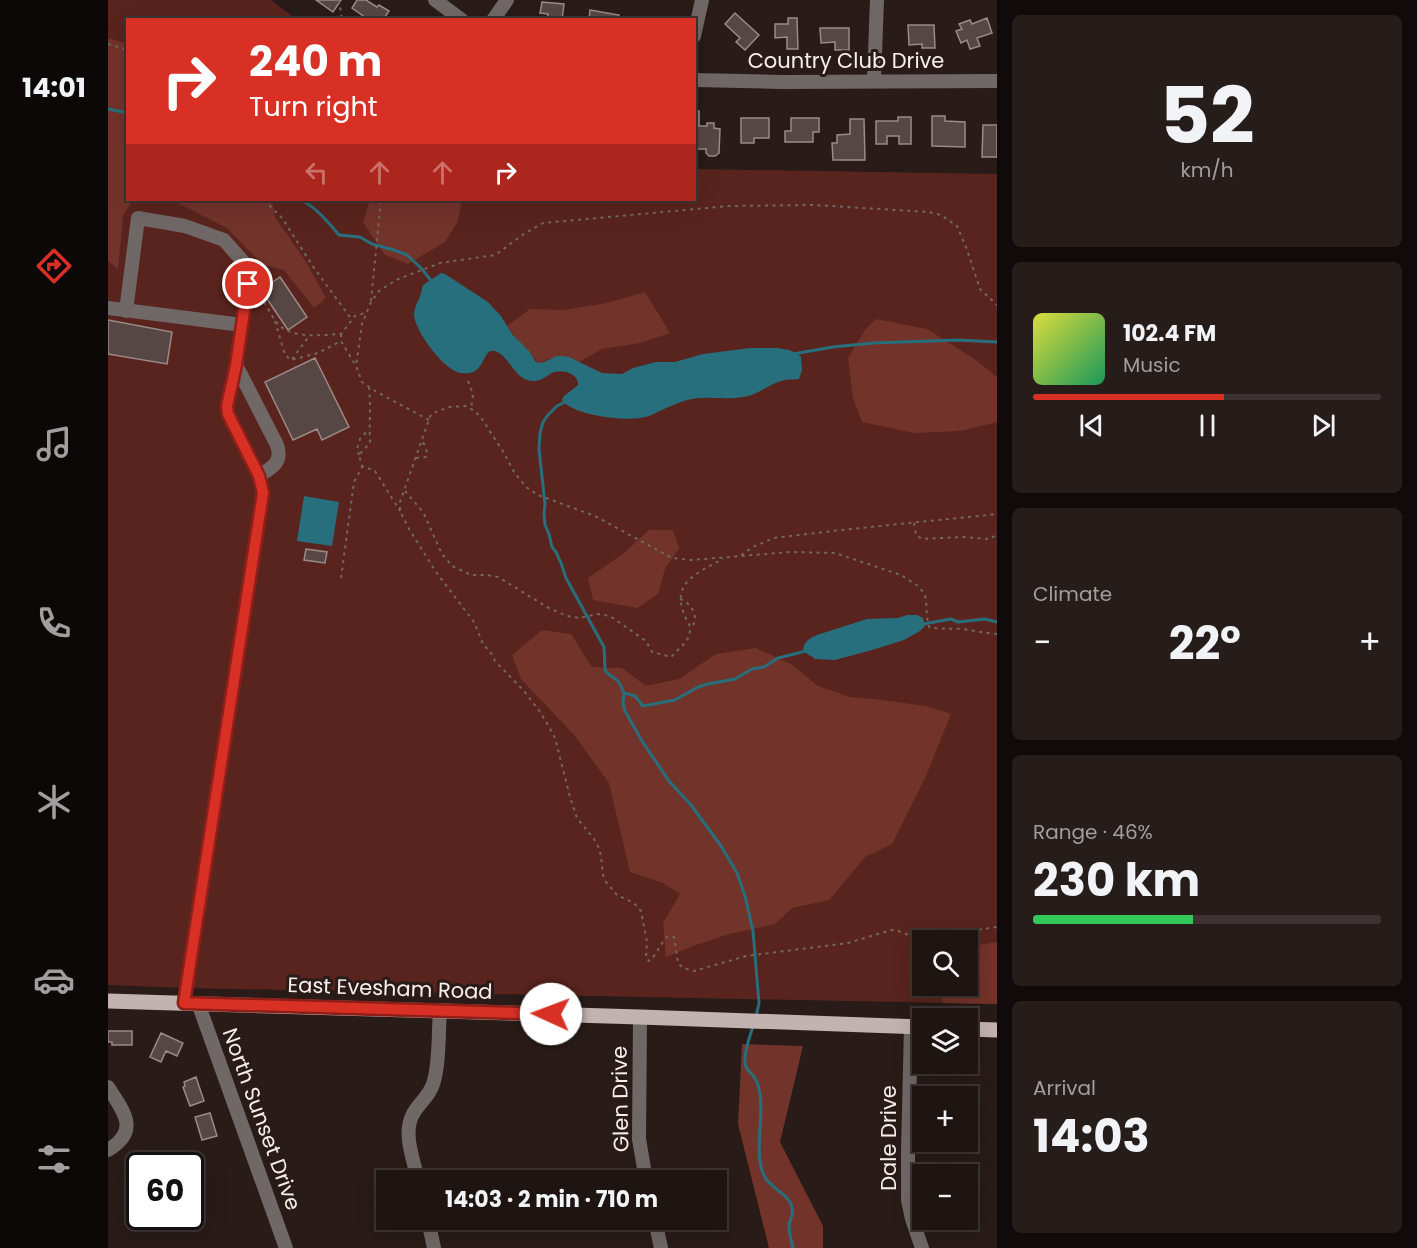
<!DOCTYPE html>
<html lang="en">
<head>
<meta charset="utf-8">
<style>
  :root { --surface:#1e1412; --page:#261d1b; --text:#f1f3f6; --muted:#a19e9f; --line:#3c3332; --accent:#d93025 }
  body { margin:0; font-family:Poppins,sans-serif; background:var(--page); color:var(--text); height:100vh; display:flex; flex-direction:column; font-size:22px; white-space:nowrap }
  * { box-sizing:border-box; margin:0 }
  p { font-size:20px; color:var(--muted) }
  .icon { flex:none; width:33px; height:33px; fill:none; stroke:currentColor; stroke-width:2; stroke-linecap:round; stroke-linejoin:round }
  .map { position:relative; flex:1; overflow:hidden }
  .side { display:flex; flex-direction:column; gap:15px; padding:15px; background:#100b0a; width:420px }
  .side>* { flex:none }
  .hud { position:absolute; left:18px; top:18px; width:570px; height:183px; border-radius:0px; box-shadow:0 6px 24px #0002,0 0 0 2px var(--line); background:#d93025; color:#fff; overflow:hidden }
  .buttons { position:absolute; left:804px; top:930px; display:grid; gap:12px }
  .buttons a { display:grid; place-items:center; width:66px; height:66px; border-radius:0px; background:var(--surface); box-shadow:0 6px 24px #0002,0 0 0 2px var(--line); font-size:30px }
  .speed { position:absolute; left:18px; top:1152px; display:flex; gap:12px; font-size:30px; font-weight:700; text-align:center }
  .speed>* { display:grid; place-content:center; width:78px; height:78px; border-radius:50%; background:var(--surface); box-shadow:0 6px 24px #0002,0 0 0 2px var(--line); line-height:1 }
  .speed .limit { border:3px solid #111; border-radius:9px; background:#fff; color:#111 }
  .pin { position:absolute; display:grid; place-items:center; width:51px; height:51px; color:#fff; margin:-26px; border:3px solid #fff; border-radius:50%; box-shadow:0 2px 6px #0007 }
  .me { position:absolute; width:66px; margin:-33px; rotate:272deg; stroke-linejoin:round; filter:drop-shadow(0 0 4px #0008) }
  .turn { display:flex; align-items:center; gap:21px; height:126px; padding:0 24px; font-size:27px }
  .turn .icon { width:78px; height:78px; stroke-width:2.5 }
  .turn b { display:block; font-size:42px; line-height:51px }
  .lanes { display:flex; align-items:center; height:57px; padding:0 24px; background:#0003; justify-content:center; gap:30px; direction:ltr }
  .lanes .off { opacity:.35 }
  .big { font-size:45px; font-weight:700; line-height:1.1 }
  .side .widget { flex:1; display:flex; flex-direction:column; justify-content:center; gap:9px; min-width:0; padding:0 21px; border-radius:9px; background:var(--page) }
  .side .dial { align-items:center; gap:0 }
  .dial b { font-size:78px; line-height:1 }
  .song { display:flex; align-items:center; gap:18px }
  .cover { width:72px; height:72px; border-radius:9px; background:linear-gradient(135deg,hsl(60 70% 55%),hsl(150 70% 35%)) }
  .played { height:6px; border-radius:3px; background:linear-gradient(90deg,var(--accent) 55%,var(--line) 55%) }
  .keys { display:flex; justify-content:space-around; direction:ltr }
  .heat { display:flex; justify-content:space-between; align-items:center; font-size:33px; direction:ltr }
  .charge { height:9px; border-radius:4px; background:linear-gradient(90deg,#34c759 46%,var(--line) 0) }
  .trip { position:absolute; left:268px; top:1170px; width:351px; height:60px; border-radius:0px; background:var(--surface); box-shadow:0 6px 24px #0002,0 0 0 2px var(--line); font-weight:700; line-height:60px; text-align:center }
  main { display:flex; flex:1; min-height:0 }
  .menu { display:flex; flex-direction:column; width:108px; justify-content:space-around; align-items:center; background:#0c0807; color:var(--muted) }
  .menu .icon { width:42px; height:42px }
  .menu .current { color:var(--accent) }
  .menu b { font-size:27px; color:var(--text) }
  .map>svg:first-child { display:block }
  .green { fill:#59241d; fill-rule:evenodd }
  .forest { fill:#72332a }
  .water { fill:#276f7d }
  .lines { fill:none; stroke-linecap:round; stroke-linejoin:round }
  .stream { stroke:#276f7d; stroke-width:3 }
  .building { fill:#564644; stroke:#9c8a87; stroke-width:1.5 }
  .path { stroke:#726764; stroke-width:2; stroke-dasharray:3 4.5; stroke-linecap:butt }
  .minor { stroke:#706867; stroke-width:14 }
  .major { stroke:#c3b3b0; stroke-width:15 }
  .route-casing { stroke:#8d1f18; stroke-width:15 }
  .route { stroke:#d93025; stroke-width:10 }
  .labels { text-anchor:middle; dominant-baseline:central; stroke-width:6; stroke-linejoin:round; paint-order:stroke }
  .street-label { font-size:21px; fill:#f8eeed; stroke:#281b18 }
</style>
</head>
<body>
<main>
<nav class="menu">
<b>14:01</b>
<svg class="icon current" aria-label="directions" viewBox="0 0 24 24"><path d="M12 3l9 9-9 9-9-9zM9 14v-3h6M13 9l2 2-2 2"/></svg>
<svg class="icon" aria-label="music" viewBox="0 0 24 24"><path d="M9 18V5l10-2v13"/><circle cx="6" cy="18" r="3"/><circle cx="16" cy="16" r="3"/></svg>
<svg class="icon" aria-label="phone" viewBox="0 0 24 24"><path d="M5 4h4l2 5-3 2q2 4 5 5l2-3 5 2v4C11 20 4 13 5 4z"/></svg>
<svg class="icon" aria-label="climate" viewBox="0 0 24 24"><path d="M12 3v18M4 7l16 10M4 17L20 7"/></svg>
<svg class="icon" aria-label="car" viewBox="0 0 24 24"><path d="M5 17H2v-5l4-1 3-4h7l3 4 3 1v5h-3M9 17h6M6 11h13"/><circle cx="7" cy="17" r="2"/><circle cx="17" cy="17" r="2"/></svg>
<svg class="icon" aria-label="filters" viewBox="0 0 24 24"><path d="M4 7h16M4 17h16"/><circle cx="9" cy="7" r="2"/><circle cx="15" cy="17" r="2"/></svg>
</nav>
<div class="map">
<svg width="889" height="1248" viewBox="0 0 889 1248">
  <rect width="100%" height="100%" fill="#281b18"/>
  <!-- green -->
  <path class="green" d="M0,0H163L188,19L20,20V200H586L587,169L889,174V1004L78,988L0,985ZM814,940H860V986H814Z"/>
  <!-- forest -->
  <path class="forest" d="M0,38L20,44V200H25L15,216L10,269L0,261Z
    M63,200H164L167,217L200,265L218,298L206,308L176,270L155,265L119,228Z
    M262,200H354L350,221L337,242L300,264L277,255L255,222Z
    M537,292L562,333L532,343L494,349L471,362C463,358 455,355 445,358C440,359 436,362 430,363C426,359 424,355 420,351C412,342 405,336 399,326L422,309L455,310L499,303Z
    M768,319L819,329L865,358L889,377V422L853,431L806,433L754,422L745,398L740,358L757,330Z
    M541,530H565L571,548L557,569L550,594L529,608L485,600L480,578L516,553Z
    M434,630L463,634L484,667L514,668L538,686L571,679L608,654L648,648L683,664L710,686L742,697L766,699L819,706L843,714L818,776L784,844L757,857L721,900L684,908L667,924L621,934L585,946L558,957L555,923L572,894L555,883L522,872L501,783L467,736L413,679L404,655Z
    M889,942V1004L835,1003L831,986H860V947Z
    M634,1044L695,1046L672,1142L715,1226V1248H661L630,1124Z"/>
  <!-- water -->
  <path class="water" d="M333,273L337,274L380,302L393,316L404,334L421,351L427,361L430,363L436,362L449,356H454L461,357L494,373L514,374L525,368L548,362H567L595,354L642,348H669L681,350L690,354L693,357L694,370L691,379C686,380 682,379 677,380C662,383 650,395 635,397C618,400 601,396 584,399C574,401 564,405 554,410C549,412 543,416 537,417C520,422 465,416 454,400L456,396L470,385C471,374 456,369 446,372C439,375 434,381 426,381C407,382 402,356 387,351C373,347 379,377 353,373C336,371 307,331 306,315C306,306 311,301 313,293C314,290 314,287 315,285Z
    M196,496L231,502L224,546L189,541Z
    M799,615H809L815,618L817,626L812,631L796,640L764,650L727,660L707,659C703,655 699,655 695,650C696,642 701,638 709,635L759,619L790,618Z"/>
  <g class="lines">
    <!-- stream -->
    <path class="stream" d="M0,109L20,113
      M193,200C209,208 220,222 231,235L252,237L264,244L286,250L299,255L314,269L324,282
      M685,354L725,347L765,343L850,340L889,342
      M459,401L449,406L440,415L435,422L432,433L431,449L437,504L436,514L437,525L441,534L444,547L448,552L453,563L458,578L496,647L497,670L499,673L510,681L513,686L516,693L515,704L517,711L534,741L561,781L583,805L613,846L629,873L637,896L645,931L651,1003L648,1017
      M815,624L843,619L850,622L877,619L889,622
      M516,693L527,696L535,706L567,700L590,687L600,684L627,679L644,669L656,667L670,658L698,651
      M645,1026C642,1037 636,1050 637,1062C637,1070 642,1071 646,1077C650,1081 651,1089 652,1094C656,1118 645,1157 657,1177C663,1189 681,1194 684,1207C686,1214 682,1219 681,1225C681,1233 683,1240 685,1248"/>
  </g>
  <!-- building -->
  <path class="building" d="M208,0H233L225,12Z
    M249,0H258L269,7L271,5L281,11L275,20H261L244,8Z
    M434,2L456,4L454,20H439L440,14L432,13Z
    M482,10L511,15L510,20H481Z
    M627,13L651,35L637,50L628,42L632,38L617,24Z
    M680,18H689L690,49H679V37L667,38V24H680Z
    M879,18L884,33L869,38L872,46L862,49L859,40L853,43L848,31L854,29L851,24L862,20L864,24Z
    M800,25H826L827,48H814V44L801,45Z
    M712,28H741V50H727V42L713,43Z
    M586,111H591V126H599V123H606V128L612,129L611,153L607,156H601L598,153V149H589V153H586Z
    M824,116H837V121L857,122V147L824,146Z
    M790,117H803V144H791V136H779V144H768V121H790Z
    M633,118H661V138H646V143H633Z
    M683,118H711V132H705V142H677V131H683Z
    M742,119H756L757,160H725L724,143H729V135L742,134Z
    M875,125H889V157H874Z
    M172,277L199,317L180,330L153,290Z
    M0,320L64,332L59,364L0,354Z
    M207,358L241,427L214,440L209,429L185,440L157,382Z
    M198,549L219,552L217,563L196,560Z
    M0,1031H24V1045H4V1042H0Z
    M53,1033L75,1043L69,1056L58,1051L53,1062L42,1057Z
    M88,1077L96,1101L82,1106L75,1087L77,1086L76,1082Z
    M102,1113L109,1136L94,1140L87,1117Z"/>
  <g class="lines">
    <!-- path -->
    <path class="path" d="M231,0L234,20
      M0,44L20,50
      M156,200L174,218L206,268L244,320
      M149,301L156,302C161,310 166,321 172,326C188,339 214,335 233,334L247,316L257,313
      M263,301L273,200
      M167,321L177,355L183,360L210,353L233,341
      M233,334V341L248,366
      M184,359L202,335
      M360,381L365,394L363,409
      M261,387C263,406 261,424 262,443L251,455L254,466L267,471L292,511
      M321,420L267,391L254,382L248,366L254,324L263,302L271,291L288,280L332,263L387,255L416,234L435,223L621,206L706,205L821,212L833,215L849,226L858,247L872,289L889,305
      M251,455L249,449L252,439L261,429
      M308,458L318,457L319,453L317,445L314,442
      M297,491L315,512L334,554L344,566L363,575H378L390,577L439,607L459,616L472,618L489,614L502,616L538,641L544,652L563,657L579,641L583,628C559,587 580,577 615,559
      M806,523L808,535L814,539L854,537L881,539L889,535
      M633,555L647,546L666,538L733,530L889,514
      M233,578L246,482L254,467
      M572,599C584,603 592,618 583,628
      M889,634C878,633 866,631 855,629C843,628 833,630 821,627L819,617L818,599L816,593L810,586L793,575L727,553L683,552L583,560L564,558L487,516L430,495L418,487L406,472L396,453L374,419L367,411L357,406L341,407L323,414L292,502V511L301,529L328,572L366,622L375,644L383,653L387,661L416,691L433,713L440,725L447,738L462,797L469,818L486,839L491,848L493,856L495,875L498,882L509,895L526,903L533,911L539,942L538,958L541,961C548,956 552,944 559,937H566L570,963L575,968L586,971L638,956L740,943L783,930L790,931L803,936L812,938L889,927"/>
    <!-- minor -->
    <path class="minor" d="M327,0L354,20
      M385,20L399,0
      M586,36L594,0
      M586,80L673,82L889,81
      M766,81L769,0
      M0,308L134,325
      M18,311L30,218L77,226L116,240L138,265L140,284L128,365L119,406L120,414L151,476L155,493L76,1003
      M128,365L169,445C175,463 164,467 151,476
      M90,1003L178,1248
      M532,1017L531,1139L538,1180
      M803,1027L800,1151V1200L804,1219L814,1248
      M0,1087C15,1111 33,1130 0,1150
      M310,1180C306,1161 295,1135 304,1116C309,1104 322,1097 326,1081C332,1059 330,1034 332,1011
      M320,1220L326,1248
      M547,1220L553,1248"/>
    <!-- major -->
    <path class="major" d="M0,1001L532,1017L814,1027
      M860,1029L889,1030"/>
  </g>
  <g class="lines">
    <!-- route casing -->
    <g class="route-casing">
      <path id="route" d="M140,284L128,365L119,406L120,414L151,476L155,493L76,1003L443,1014"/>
    </g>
    <!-- route -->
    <use href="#route" class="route"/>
  </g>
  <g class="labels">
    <!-- street labels -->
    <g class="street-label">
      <text x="738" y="60">Country Club Drive</text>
      <text transform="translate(282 988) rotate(2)">East Evesham Road</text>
      <text transform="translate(512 1099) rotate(-91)">Glen Drive</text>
      <text transform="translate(154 1119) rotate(70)">North Sunset Drive</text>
      <text transform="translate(780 1138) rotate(-90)">Dale Drive</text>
    </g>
  </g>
</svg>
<div class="buttons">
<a><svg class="icon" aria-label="search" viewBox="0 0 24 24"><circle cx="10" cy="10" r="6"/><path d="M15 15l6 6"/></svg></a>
<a><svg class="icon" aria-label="layers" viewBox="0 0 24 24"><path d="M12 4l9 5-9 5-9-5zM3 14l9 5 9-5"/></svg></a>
<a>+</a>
<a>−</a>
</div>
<div class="speed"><div class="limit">60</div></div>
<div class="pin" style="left:140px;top:284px;background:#d93025"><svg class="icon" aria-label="arrive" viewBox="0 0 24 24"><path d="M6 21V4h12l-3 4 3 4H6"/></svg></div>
<svg class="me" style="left:443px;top:1014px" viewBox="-20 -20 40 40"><circle r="19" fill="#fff"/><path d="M0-13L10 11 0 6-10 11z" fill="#d93025"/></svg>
<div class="trip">14:03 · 2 min · 710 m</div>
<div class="hud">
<div class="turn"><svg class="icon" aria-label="right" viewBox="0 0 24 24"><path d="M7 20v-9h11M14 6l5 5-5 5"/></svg><div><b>240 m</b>Turn right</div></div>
<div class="lanes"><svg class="icon off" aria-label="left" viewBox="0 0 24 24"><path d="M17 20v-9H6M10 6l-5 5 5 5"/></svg><svg class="icon off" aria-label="ahead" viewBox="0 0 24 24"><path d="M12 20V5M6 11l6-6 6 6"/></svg><svg class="icon off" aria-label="ahead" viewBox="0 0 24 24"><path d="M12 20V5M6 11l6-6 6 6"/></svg><svg class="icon" aria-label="right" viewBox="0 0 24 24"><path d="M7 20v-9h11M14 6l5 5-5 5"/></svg></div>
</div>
</div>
<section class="side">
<div class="widget dial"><b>52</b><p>km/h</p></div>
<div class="widget">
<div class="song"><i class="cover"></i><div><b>102.4 FM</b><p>Music</p></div></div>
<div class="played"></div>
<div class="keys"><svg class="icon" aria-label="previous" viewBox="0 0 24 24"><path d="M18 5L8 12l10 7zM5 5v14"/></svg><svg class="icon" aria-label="pause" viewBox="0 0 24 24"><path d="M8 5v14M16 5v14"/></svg><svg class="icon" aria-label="next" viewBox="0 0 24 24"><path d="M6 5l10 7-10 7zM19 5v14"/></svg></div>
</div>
<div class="widget"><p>Climate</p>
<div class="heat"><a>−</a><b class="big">22°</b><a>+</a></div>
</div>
<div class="widget"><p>Range · 46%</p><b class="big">230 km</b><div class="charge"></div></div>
<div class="widget"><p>Arrival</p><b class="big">14:03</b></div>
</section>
</main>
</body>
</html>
